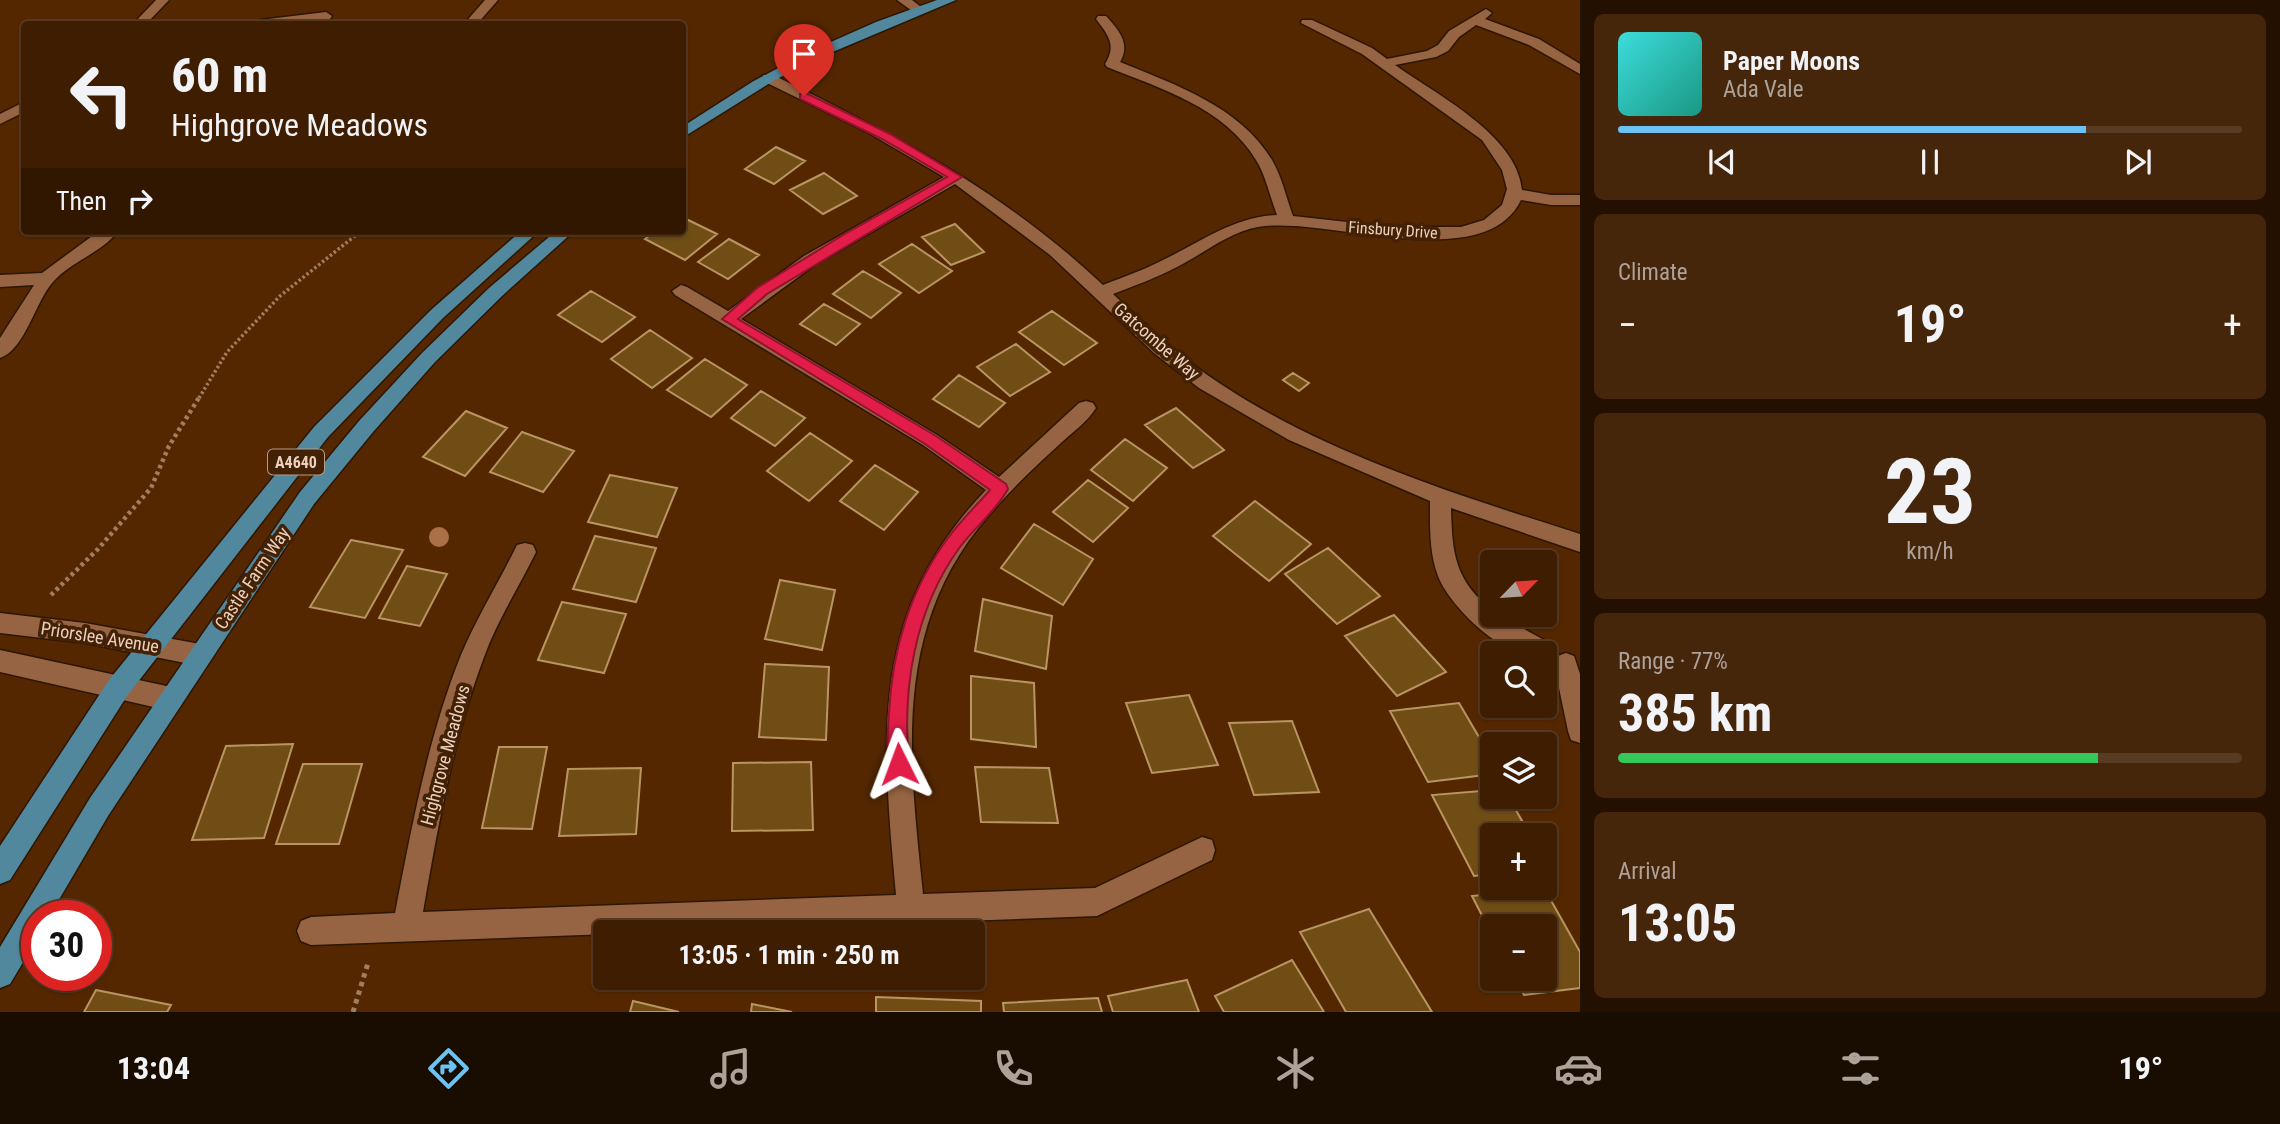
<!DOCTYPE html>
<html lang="en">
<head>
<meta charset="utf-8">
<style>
  :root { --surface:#3f1d01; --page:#46260b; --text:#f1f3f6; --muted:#ada299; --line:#583b23; --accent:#6cc2f3 }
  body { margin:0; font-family:"Roboto Condensed",sans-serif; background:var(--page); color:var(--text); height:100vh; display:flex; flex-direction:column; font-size:26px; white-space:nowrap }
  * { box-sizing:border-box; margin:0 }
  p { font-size:23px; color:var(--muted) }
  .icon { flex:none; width:38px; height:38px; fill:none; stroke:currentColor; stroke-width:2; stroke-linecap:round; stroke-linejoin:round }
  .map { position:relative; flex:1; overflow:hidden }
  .drawer { display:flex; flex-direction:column; gap:14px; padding:14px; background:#231001; width:700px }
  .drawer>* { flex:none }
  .top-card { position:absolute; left:21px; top:21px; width:665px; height:214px; border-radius:7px; box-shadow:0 2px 5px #0004,0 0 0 2px var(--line); background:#3f1d01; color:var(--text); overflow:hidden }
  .needle { width:46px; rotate:65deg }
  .fabs { position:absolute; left:1480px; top:550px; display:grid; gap:14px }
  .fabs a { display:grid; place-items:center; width:77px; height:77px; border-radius:7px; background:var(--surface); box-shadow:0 2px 5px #0004,0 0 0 2px var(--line); font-size:35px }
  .speed { position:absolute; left:21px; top:900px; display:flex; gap:14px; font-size:35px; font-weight:700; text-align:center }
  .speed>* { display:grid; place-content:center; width:91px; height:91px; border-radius:50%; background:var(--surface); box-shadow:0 2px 5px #0004,0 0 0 2px var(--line); line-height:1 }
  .speed .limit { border:10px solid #d22; background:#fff; color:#111 }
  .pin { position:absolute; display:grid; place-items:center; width:60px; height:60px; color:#fff; margin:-72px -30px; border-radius:50% 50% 50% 0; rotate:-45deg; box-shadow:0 0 7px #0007 }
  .pin .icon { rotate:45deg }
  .me { position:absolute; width:77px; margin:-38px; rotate:357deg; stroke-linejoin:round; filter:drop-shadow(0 0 5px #0008) }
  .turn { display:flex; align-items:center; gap:24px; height:147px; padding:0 35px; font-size:32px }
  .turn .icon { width:91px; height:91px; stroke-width:2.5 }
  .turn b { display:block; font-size:49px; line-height:60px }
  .then { display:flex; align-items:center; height:66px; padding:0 35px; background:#0003; gap:14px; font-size:26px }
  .big { font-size:52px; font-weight:700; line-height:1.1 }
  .drawer .tile { flex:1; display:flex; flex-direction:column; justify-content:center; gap:10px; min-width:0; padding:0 24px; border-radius:10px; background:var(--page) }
  .drawer .dial { align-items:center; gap:0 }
  .dial b { font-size:91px; line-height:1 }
  .song { display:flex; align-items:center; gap:21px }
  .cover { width:84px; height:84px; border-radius:10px; background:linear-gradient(135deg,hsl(180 70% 55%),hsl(170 70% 35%)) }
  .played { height:7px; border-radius:4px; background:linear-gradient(90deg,var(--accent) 75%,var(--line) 75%) }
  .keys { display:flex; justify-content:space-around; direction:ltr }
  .heat { display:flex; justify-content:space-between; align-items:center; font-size:38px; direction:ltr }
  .charge { height:10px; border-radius:5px; background:linear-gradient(90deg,#34c759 77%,var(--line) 0) }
  .trip { position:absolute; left:593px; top:920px; width:392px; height:70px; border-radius:7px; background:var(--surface); box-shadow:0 2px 5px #0004,0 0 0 2px var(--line); font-weight:700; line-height:70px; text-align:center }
  .tabs { display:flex; height:112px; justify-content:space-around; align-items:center; background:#190c00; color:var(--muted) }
  .tabs .icon { width:49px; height:49px }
  .tabs .selected { color:var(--accent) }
  .tabs b { font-size:32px; color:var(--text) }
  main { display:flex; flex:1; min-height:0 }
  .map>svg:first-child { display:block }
  .building { fill:#6f4d15; stroke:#b99562; stroke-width:2 }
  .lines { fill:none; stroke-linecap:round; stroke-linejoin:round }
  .minor-casing { stroke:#2e1604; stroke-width:3 }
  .major-casing { stroke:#2e1604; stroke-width:3 }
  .path-far2 { stroke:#a17d61; stroke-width:3.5; stroke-dasharray:2.5 2.5; stroke-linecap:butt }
  .path-far1 { stroke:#a17d61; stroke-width:4.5; stroke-dasharray:3.5 3.5; stroke-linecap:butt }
  .path { stroke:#a17d61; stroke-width:5; stroke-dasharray:4.5 4.5; stroke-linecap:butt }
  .minor { fill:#966442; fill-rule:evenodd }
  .major { fill:#52889d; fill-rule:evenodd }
  .tree { fill:#ab7146 }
  .route { fill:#e11d48; stroke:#92132f; stroke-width:2 }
  .labels { text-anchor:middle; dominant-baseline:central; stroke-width:7; stroke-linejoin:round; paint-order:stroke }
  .far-street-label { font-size:16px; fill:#ecd0be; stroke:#432105 }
  .shield { fill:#432105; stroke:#b99c86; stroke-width:2 }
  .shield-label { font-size:16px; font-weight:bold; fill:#ecd0be }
  .street-label { font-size:18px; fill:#ecd0be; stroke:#432105 }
</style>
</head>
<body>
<main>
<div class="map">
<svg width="1580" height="1012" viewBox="0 0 1580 1012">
  <rect width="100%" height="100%" fill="#542701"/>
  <!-- building -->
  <path class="building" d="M776,147L805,161L774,184L745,169Z
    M824,173L857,196L823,214L790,190Z
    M682,217L717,234L685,260L645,239L655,231H682Z
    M955,224L984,252L951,265L922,237Z
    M729,239L759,255L728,279L698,262Z
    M912,244L952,271L919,293L879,264Z
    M863,271L901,293L871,318L833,294Z
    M591,291L635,317L602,342L558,315Z
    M824,304L860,324L836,345L800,324Z
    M1052,311L1097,343L1064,365L1019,332Z
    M650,330L692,358L652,388L611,359Z
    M1016,344L1050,372L1010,396L977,367Z
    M705,359L747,385L711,417L667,390Z
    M1293,373L1309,383L1299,391L1283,380Z
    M959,375L1005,403L979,427L933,399Z
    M761,391L805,418L775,446L731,418Z
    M1176,408L1224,450L1193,468L1145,425Z
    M466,411L507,428L465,476L423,457Z
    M522,432L574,451L543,492L490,472Z
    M810,433L852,461L809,501L767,471Z
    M1125,439L1167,468L1133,501L1091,470Z
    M875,465L918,492L884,530L840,501Z
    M610,475L677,488L657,537L588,522Z
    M1088,480L1128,508L1093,542L1053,512Z
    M1255,501L1311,544L1269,581L1213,536Z
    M1034,524L1093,559L1063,605L1001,568Z
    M595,536L656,548L636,602L573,589Z
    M351,540L403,550L365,618L310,607Z
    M1328,548L1380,596L1337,624L1285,574Z
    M407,566L447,574L420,626L379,618Z
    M780,580L835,590L822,650L765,639Z
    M983,599L1052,616L1046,669L975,651Z
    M562,602L626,614L604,673L538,660Z
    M1394,615L1446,672L1397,696L1345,636Z
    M765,664L829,667L826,740L759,737Z
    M971,676L1034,683L1036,747L971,739Z
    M1189,695L1218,765L1152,773L1126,703Z
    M1459,703L1493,761V774L1428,782L1390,711Z
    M1292,721L1319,792L1254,795L1229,723Z
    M293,744L264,838L192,840L226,746Z
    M499,747H547L532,829L482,828Z
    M811,762L813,830L732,831L733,763Z
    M303,764H362L339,844H276Z
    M975,767L1049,768L1058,823L981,822Z
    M641,768L636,834L559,836L568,769Z
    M1493,790V796H1508L1530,835H1493V874L1474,876L1432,795Z
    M1544,888L1580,952V988L1524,995L1515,978H1545V926H1493V937L1472,896Z
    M1369,909L1432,1012H1346L1300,932Z
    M1292,960L1324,1012H1224L1215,996Z
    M1187,980L1199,1012H1113L1108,996Z
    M96,990L171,1005L167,1012H84Z
    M876,997L981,1001V1012H876Z
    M1098,998L1102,1012H1004L1003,1003Z
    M633,1001L679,1012H630Z
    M752,1004L792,1012H751Z"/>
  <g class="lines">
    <!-- minor casing -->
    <g class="minor-casing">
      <path id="minor" d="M156,0H169L146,24H133Z
        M485,0H498L477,24H464Z
        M897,0H912L925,10L923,13H915Z
        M1486,9L1492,13L1485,19L1539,39L1580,64V74L1529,45L1476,25L1459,37L1448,51L1436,57L1395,65C1437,95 1517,135 1522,190L1551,195H1580V205H1551L1521,200C1484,277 1325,215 1258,227C1229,232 1203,254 1177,267C1156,278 1134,286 1113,294C1137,317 1162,340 1188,361C1300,446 1448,492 1580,534V552L1451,508C1452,554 1455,581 1493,611V614H1497L1553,645L1557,653L1553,661L1545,664V653C1538,653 1531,654 1524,653C1494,649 1448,603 1438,576C1429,552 1430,526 1430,501L1289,440L1199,388L1154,353L1050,255L955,184L816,264L741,319L937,435L999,477L1079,403L1086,401L1093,403L1096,408C1088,421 1073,432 1062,442C1037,465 1012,488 990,514C891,626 909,757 923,894L1095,888L1202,837L1212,840L1215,850L1212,860L1097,916L311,945L301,941L297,931L301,921L311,917L395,913C412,826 428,737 461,655C477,617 499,582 517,545L525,543L533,545L536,552C519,587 497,621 484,657C453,739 438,826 423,912L896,895C882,739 868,613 986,490L923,445L675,295L672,291L681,285L687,287L728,311L804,256L944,177L867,132L763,81V75H773C895,135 1002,190 1103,285C1123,277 1144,270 1163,260C1201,242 1233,217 1277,215C1270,197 1266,176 1256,160C1225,108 1160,88 1107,67L1105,64C1117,45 1108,35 1096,19L1098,16H1106C1119,30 1131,44 1120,62C1176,85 1239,106 1272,160C1282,177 1286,197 1293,216L1392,227H1461L1484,220L1502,205L1507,189L1502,170L1482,140L1362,54L1301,23L1302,20H1312L1372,48L1387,59L1427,51L1438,45L1449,31Z
        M326,12L332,16L330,19L287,24H254L260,20Z
        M24,102V112L0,124V114Z
        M99,231H118C102,253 71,261 53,282C36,300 25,350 0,358V338L34,285L0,287V275L42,273Z
        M0,613L85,623L200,644L208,647L212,655L208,663L200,666L85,643L0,633Z
        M0,650L171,687L180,691L183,699L180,707L171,711L0,672Z
        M1566,653L1574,656L1580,674V743L1571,740L1568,731L1554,664L1558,656Z"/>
    </g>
    <!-- major casing -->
    <g class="major-casing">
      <path id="major" d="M937,0H956L816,59L773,81L682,138V127L752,82L806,53L876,22Z
        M521,231H539L443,318L328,437L127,696L10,880L0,884V846L109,680L314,427L431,310Z
        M556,231H574L502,296L435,362L373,432L314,504L108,816L50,915H37V939L10,984L0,988V947L90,798L300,492L359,421L422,353L489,288Z"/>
    </g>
    <!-- path-far2 -->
    <path class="path-far2" d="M199,398L227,352L280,296L361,231"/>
    <!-- path-far1 -->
    <path class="path-far1" d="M51,595L98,549L151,488L169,446L200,396"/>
    <!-- path -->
    <path class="path" d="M353,1012L368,963"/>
    <!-- minor -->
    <use href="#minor" class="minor"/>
    <!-- major -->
    <use href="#major" class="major"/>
  </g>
  <!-- trees -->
  <circle class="tree" cx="439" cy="537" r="10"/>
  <!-- route -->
  <path class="route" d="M800,94H808L890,134L962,177L767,294L738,319L936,436L1006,484L1008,489C996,511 974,528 960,547C914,610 902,689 909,764L906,771L899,774L892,771C885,754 888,732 889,713C892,651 910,589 948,538C960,521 976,506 990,490L925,444L722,319L757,288L843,235L947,177L882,139L800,99Z"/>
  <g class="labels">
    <!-- far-street labels -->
    <g class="far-street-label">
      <text transform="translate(1393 230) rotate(4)">Finsbury Drive</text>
    </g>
    <!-- shield labels -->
    <rect class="shield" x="268" y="449.5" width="56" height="25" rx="5"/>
    <g class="shield-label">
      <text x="296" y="462">A4640</text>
    </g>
    <!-- street labels -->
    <g class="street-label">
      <text transform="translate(1157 341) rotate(41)">Gatcombe Way</text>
      <text transform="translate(252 578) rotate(-56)">Castle Farm Way</text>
      <text transform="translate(100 637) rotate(9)">Priorslee Avenue</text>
      <text transform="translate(445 755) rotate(-75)">Highgrove Meadows</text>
    </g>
  </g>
</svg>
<div class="fabs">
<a><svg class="needle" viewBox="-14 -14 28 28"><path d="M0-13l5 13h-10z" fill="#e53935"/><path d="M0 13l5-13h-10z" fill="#ada299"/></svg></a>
<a><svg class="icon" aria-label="search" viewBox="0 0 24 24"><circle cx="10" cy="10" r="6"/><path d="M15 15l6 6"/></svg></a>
<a><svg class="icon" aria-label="layers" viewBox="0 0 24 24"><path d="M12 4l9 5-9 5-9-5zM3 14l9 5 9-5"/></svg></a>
<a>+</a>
<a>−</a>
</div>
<div class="speed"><div class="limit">30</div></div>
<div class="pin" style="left:804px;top:96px;background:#d93025"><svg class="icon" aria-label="arrive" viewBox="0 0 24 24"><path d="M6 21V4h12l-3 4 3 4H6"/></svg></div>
<svg class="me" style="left:899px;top:764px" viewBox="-20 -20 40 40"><path d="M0-17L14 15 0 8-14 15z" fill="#e11d48" stroke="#fff" stroke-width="4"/></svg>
<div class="trip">13:05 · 1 min · 250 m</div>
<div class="top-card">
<div class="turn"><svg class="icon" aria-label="left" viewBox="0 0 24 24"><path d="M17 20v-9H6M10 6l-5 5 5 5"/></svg><div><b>60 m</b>Highgrove Meadows</div></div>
<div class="then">Then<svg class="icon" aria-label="right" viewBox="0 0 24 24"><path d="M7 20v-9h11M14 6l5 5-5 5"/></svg></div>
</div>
</div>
<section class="drawer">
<div class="tile">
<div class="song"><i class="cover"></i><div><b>Paper Moons</b><p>Ada Vale</p></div></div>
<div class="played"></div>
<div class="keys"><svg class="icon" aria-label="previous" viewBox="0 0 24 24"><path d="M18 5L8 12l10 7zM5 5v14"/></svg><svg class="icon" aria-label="pause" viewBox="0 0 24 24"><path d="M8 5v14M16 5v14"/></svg><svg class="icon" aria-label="next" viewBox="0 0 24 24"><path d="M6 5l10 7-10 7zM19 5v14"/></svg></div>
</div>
<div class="tile"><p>Climate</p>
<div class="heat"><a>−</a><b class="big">19°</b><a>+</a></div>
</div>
<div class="tile dial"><b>23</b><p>km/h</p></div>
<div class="tile"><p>Range · 77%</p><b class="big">385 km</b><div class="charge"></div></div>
<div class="tile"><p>Arrival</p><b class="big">13:05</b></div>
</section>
</main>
<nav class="tabs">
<b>13:04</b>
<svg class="icon selected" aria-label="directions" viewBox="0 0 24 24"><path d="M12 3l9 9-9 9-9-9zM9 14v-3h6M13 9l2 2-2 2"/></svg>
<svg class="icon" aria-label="music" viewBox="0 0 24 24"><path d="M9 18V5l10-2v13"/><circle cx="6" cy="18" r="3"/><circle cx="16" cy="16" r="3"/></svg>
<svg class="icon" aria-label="phone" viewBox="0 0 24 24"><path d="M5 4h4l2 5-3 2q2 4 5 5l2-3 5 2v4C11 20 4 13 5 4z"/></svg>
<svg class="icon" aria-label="climate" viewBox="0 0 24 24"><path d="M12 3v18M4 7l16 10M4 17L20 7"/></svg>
<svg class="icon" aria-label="car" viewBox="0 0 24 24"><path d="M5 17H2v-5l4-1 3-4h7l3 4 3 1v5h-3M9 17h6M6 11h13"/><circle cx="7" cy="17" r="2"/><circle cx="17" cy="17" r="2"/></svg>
<svg class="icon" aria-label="filters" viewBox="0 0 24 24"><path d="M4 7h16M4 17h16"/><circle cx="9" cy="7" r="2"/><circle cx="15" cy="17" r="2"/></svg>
<b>19°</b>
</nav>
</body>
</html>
